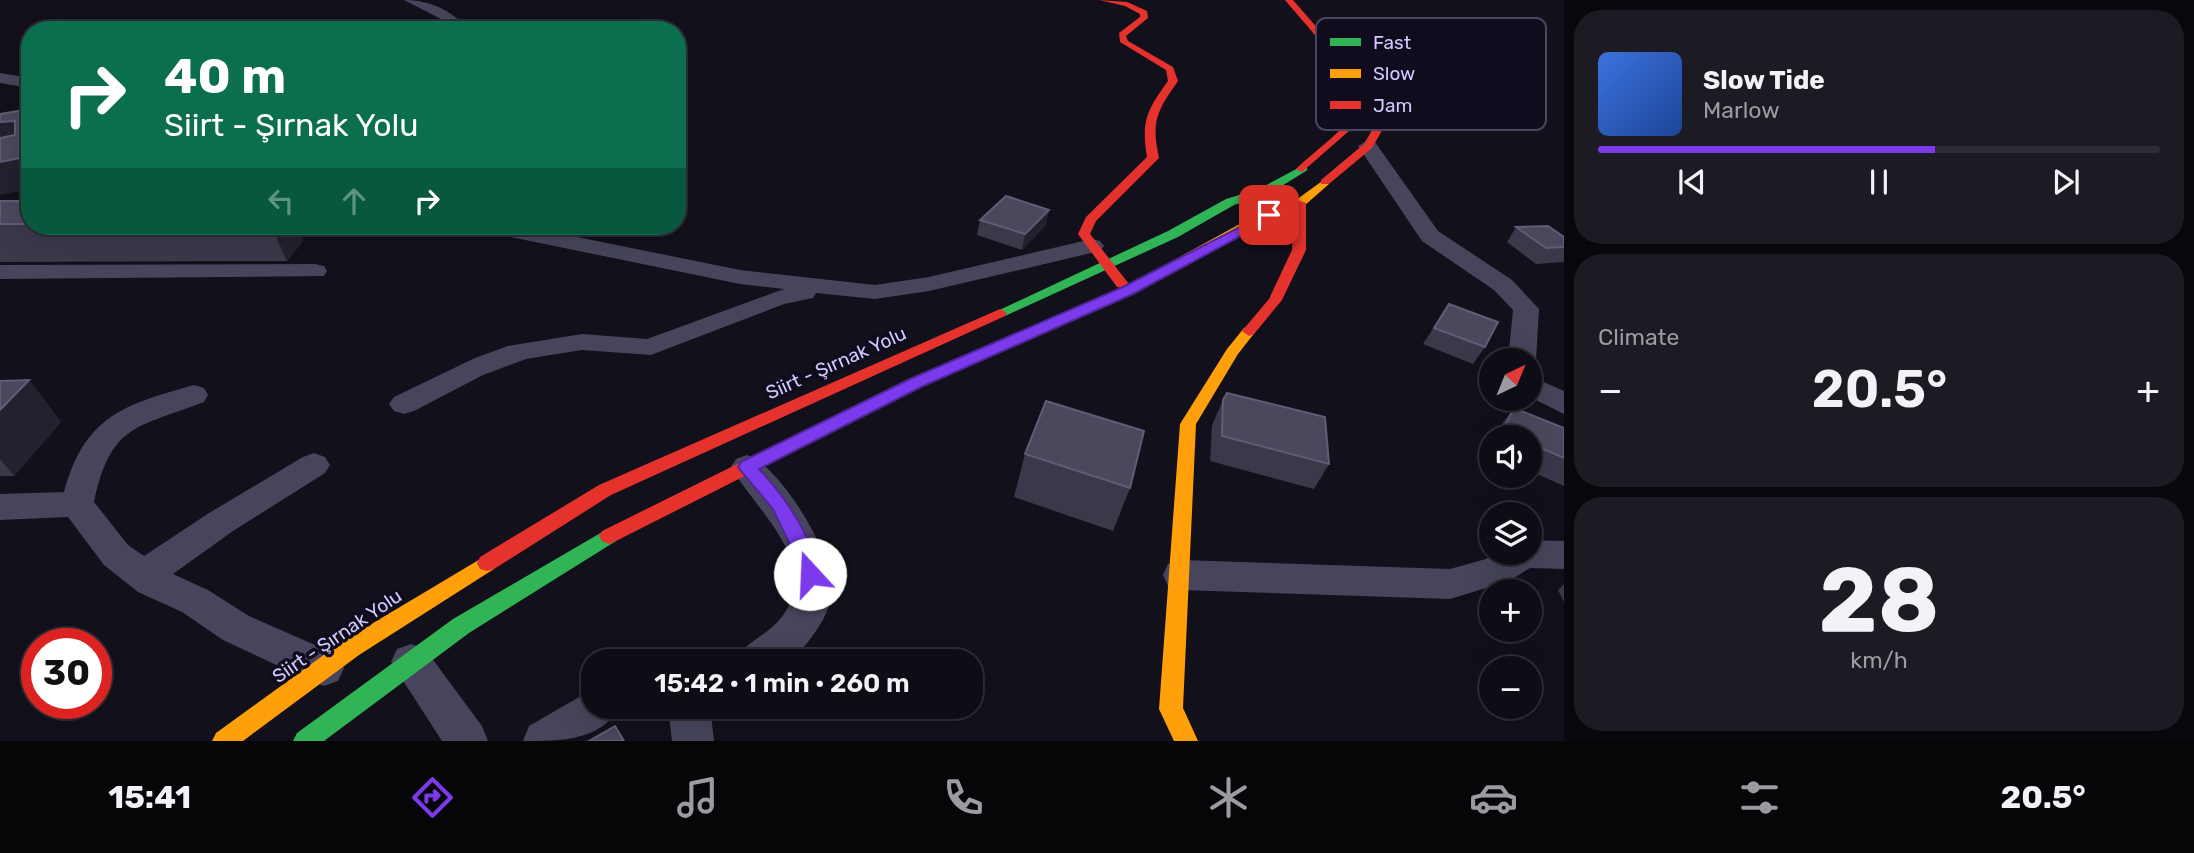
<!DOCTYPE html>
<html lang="en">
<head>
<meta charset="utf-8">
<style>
  :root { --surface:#0e0c14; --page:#1c1a22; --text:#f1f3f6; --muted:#9b9ba0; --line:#2e2c34; --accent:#7c3aed }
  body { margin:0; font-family:Rubik,sans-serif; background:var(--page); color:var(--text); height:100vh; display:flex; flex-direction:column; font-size:26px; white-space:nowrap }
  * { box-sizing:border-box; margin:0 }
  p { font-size:23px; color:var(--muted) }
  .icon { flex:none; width:38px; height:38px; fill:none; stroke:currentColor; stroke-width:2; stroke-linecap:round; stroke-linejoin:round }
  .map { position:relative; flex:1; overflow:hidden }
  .side { display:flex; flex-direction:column; gap:10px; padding:10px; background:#08070b; width:630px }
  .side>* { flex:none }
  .hud { position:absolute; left:21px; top:21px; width:665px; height:214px; border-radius:28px; box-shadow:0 7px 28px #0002,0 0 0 2px var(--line); background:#0b6e4f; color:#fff; overflow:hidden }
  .needle { width:46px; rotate:43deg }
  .controls { position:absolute; left:1479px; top:348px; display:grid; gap:14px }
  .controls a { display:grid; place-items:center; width:63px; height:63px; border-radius:50%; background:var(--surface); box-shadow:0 7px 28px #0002,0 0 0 2px var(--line); font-size:35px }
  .speed { position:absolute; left:21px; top:628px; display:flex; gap:14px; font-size:35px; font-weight:700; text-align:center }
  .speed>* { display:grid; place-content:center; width:91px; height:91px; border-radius:50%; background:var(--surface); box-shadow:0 7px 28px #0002,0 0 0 2px var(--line); line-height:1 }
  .speed .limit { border:10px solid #d22; background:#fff; color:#111 }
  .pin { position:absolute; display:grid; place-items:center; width:60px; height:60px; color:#fff; margin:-30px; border-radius:14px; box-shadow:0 4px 10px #0006 }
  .me { position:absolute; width:77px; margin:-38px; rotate:340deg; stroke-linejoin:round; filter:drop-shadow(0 0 5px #0008) }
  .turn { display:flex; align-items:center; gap:24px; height:147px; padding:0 28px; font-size:32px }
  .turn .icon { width:91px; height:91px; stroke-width:2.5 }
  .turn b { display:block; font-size:49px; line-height:60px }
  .lanes { display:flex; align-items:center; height:66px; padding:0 28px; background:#0003; justify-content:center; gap:35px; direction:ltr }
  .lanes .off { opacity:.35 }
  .big { font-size:52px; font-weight:600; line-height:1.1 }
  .side .tile { flex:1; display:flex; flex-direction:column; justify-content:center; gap:10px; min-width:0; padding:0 24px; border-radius:28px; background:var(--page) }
  .side .dial { align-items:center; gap:0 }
  .dial b { font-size:91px; line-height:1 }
  .song { display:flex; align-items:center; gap:21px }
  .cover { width:84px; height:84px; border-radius:10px; background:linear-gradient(135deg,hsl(220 70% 55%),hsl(220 70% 35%)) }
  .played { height:7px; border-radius:4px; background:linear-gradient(90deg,var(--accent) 60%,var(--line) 60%) }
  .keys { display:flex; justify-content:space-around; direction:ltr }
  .heat { display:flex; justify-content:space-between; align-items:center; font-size:38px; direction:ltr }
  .trip { position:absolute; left:581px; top:649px; width:402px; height:70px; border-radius:28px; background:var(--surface); box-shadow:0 7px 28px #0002,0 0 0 2px var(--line); font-weight:600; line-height:70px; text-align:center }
  .dock { display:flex; height:112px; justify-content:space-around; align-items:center; background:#060508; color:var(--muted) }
  .dock .icon { width:49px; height:49px }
  .dock .on { color:var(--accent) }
  .dock b { font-size:32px; color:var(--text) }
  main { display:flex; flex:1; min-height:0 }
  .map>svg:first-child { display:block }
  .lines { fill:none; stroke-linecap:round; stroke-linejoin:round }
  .street { fill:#46455b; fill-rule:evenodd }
  .fast { fill:#30b455; fill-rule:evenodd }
  .slow { fill:#ff9f0a; fill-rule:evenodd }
  .jam { fill:#e5322d; fill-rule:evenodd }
  .wall { fill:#3b384a }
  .shaded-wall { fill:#24212e }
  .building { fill:#4b485d; stroke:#605c76; stroke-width:2 }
  .route { fill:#7c3aed; stroke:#51269a; stroke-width:2 }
  .labels { text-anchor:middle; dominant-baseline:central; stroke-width:7; stroke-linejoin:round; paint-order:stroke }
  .street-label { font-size:19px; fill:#d1cafe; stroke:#100c1e }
  .key { fill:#100c1e; stroke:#4a4561; stroke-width:2 }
  .key-label { font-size:19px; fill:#d1cafe }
</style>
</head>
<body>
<main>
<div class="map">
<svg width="1564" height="741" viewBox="0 0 1564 741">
  <rect width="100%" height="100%" fill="#12101a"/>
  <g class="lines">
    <!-- street -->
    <path class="street" d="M404,0C429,0 453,10 468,30H453L447,22Z
      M0,73L30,78V88L0,83Z
      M1368,140L1375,142L1438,231L1512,280L1539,309L1536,360L1532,366L1530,367V360H1508L1513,310L1494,290L1422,241L1358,146Z
      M480,226H523L740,270L875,285L929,277L1092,239L1100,241L1104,246L1100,251L929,291L875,299L816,293L813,298L784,304L651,355L582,350L526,359L483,375L414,411L404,414L394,411L389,404L394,397L475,358L508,346L582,334L647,339L784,289L740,284L491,233L483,231Z
      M315,264L324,266L327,271L324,276L0,279V265Z
      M1530,376L1564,391V414L1530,397Z
      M194,385L204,388L208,395L204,402C137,428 111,423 94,502L128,545L144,556L209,513L303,457L314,453L325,457L330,465L325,473L233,531L173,574L208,590L249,616L338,655L344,668L338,681L324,686L310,681L223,640L182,612L138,592L104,565L68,517L0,520V494L64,492C85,416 123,405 194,385Z
      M747,455C780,465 837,559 832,594C828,619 808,645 789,662H735C743,642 767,636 781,618C824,565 756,511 731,467L736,459Z
      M1530,540L1564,541V569L1530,568L1509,581L1450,599L1181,590L1168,586L1163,575L1168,564L1181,560L1450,569L1486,559L1496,553H1530Z
      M411,644L425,649L482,726L488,741H442L391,662L397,649Z
      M593,689V707H619C601,741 560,741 523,741L529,726Z
      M668,707H710L714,741H672Z"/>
    <!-- fast -->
    <path class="fast" d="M1302,166L1308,169L1306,171L1267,195L1234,205L1178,237L1005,316L1000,317L993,313L1168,231L1226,199L1259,189Z
      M609,528L616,531L619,536L616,541L469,633L324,741H293L297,733L453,619Z"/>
    <!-- slow -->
    <path class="slow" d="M1325,179L1329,180V184L1304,206L1246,231L1133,294L974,363L969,365L961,360L964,357L1123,288L1238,225L1296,200Z
      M1249,326L1256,331L1238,354L1196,424L1183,708L1198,741H1174L1159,709L1180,424L1227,349L1244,328Z
      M487,555L494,557L497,563L494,569L359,655L243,741H212L216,733L343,641Z"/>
    <!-- jam -->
    <path class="jam" d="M1099,0L1127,2L1147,11L1148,18L1126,36L1128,41L1173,67L1178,81C1157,111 1151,121 1159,158L1096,221L1090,234L1129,284L1122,288L1117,287L1078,234L1086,217L1147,157C1141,121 1147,110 1168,81L1166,70L1120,42L1119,33L1140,17V14L1125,6Z
      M1285,0H1293L1327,39L1355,83L1362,100L1357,124L1302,172L1296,169L1298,167C1308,157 1345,129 1349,119C1363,82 1307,27 1285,0Z
      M1359,55L1363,58L1393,111L1372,148L1329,184H1321V180L1364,144L1383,111L1355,58Z
      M1279,193L1306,203V250L1282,300L1254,334L1249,336L1242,331L1269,299L1292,250L1294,205L1275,200V194Z
      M1000,309L1007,313L1005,316L611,495L494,569L487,571L480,569L477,563L480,557L599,485Z
      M969,355L977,360L974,363L921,387L616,541L609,544L602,541L599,536L602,531L909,379Z"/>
  </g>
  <!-- wall -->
  <path class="wall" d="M0,201H30V226H297L303,241L287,261L0,262Z
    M980,220L1046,225L1022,250L977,235Z
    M1516,227L1564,237V262L1536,264L1507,242Z
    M1449,304L1485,347L1473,364L1423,344Z
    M29,380L61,422L14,476H0V381Z
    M1223,400L1329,464L1314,489L1210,461L1212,425Z
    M1514,408L1564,428V486L1530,471V438H1494L1499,428Z
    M1491,443V454L1487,452Z
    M1025,454L1130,488L1113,531L1014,497Z
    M1564,584V602L1558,590Z"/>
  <!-- shaded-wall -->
  <path class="shaded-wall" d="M15,121L30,146L0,142V122Z
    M30,156V189L0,195V162Z
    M1049,210L1046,225L1022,250L1025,234Z
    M271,226H297L303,241L287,261Z
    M29,380L61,422L14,476L0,459V410Z"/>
  <!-- building -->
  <path class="building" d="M30,109V156L0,162V138L15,135V121L0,122V114Z
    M1006,196L1049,210L1025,234L980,220Z
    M0,201H30V224H0Z
    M1548,226L1564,237V247L1546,248L1516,227Z
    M1449,304L1498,322L1485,347L1434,328Z
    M29,380L0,410V381Z
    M1227,393L1325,417L1329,464L1222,436L1223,400Z
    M1046,401L1144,431L1130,488L1025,454Z
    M1514,408L1564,428V458L1530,443V438H1516L1502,431Z
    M615,726L624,741H589Z"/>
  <!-- route -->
  <path class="route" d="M1269,212L1275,215L1274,218L1133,294L921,387L759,469C787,499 810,533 820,574L817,580L810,582L803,580L796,557L773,509L741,471L738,467L741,462L910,379L1123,287Z"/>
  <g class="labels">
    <!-- street labels -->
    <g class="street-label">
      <text transform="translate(836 363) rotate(-24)">Siirt - Şırnak Yolu</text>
      <text transform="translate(337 636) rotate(-34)">Siirt - Şırnak Yolu</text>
    </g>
  </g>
  <!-- legend -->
  <rect x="1316" y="18" width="230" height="112" rx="10" class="key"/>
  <rect x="1330" y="38" width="31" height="8" fill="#30b455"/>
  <rect x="1330" y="69" width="31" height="9" fill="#ff9f0a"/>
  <rect x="1330" y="101" width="31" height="8" fill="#e5322d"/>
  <g class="key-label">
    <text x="1373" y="49">Fast</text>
    <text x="1373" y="80">Slow</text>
    <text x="1373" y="112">Jam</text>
  </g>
</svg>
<div class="controls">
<a><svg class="needle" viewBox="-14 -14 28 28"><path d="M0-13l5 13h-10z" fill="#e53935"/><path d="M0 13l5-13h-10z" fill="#9b9ba0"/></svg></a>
<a><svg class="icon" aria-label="sound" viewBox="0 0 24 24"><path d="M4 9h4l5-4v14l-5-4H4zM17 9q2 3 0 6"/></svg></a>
<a><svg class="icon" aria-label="layers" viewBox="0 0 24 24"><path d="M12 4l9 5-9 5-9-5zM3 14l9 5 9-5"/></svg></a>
<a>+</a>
<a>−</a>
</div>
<div class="speed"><div class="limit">30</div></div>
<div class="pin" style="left:1269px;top:215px;background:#d93025"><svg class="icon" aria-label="arrive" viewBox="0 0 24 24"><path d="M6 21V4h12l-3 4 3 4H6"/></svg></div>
<svg class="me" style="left:810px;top:574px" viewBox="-20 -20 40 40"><circle r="19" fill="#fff"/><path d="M0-13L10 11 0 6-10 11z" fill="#7c3aed"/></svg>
<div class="trip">15:42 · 1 min · 260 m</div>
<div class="hud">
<div class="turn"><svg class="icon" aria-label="right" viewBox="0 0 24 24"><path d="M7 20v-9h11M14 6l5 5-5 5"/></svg><div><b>40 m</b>Siirt - Şırnak Yolu</div></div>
<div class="lanes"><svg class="icon off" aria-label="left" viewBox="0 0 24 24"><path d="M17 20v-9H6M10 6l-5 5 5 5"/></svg><svg class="icon off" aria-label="ahead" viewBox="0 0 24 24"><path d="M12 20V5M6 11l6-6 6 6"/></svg><svg class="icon" aria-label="right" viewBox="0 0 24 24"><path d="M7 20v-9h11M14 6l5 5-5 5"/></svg></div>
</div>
</div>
<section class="side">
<div class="tile">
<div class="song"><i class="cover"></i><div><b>Slow Tide</b><p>Marlow</p></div></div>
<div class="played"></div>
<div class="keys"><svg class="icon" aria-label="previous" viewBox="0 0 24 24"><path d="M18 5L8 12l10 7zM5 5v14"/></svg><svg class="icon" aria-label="pause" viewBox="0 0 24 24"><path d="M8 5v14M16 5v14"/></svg><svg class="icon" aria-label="next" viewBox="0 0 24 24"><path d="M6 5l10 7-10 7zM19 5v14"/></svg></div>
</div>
<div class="tile"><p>Climate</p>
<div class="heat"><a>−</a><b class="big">20.5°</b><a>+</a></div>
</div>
<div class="tile dial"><b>28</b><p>km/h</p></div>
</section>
</main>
<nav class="dock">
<b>15:41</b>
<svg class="icon on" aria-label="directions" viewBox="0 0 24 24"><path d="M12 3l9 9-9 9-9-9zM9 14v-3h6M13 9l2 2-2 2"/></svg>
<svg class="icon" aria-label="music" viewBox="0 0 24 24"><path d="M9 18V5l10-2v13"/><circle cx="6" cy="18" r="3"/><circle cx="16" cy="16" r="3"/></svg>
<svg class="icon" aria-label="phone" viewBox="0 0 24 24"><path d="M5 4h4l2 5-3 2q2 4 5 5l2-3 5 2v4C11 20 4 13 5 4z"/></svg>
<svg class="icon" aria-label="climate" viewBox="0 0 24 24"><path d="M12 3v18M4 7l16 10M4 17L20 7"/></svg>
<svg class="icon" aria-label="car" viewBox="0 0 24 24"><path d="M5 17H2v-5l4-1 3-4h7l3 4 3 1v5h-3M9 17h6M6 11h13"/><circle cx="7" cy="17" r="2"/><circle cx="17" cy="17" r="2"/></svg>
<svg class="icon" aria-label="filters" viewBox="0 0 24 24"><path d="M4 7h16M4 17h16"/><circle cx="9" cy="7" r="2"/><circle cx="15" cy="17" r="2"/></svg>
<b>20.5°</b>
</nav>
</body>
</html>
